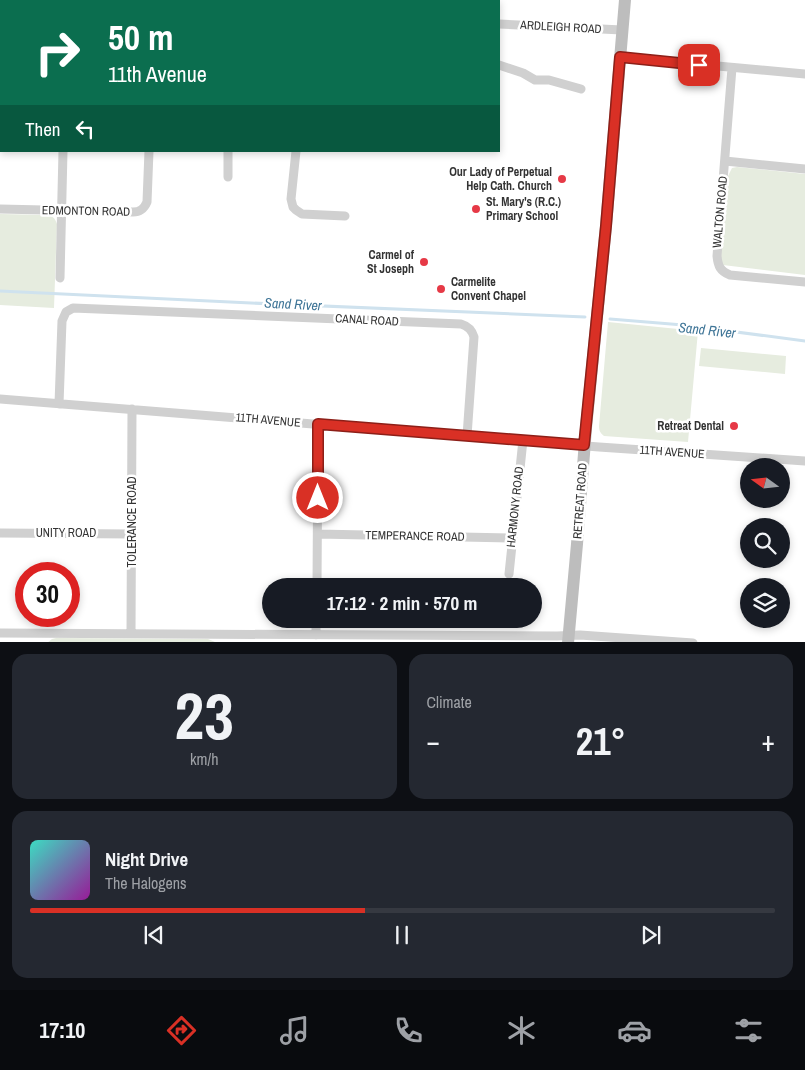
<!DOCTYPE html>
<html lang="en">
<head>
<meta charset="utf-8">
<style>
  :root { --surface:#171b24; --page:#242831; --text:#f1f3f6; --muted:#9ea1a6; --line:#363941; --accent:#d93025 }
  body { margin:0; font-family:"Archivo Narrow",sans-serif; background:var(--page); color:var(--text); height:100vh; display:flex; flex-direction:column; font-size:19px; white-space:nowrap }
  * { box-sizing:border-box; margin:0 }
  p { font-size:16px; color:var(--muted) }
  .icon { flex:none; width:28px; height:28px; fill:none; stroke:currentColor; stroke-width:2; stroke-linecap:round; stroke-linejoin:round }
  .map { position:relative; height:642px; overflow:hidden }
  .details { display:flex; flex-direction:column; gap:12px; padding:12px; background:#0d0f14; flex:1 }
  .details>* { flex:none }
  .hud { position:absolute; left:0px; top:0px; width:500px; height:152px; box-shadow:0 2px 8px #0003; background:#0b6e4f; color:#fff; overflow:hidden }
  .needle { width:32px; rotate:285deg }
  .controls { position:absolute; left:740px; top:458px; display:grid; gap:10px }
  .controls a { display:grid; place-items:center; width:50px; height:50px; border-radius:50%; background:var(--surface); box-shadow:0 2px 8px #0003; font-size:25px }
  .speed { position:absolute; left:15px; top:562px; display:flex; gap:10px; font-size:25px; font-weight:700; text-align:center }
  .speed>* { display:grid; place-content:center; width:65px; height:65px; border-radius:50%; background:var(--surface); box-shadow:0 2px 8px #0003; line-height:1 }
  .speed .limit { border:8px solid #d22; background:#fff; color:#111 }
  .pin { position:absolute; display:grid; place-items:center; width:42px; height:42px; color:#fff; margin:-21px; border-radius:10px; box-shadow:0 2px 8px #0006 }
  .me { position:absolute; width:55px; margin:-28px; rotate:0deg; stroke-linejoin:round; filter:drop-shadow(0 0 4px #0008) }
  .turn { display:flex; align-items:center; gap:18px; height:105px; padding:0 25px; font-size:22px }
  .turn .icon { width:65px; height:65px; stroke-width:2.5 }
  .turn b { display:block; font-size:35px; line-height:42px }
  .then { display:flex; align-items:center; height:48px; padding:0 25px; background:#0003; gap:10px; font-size:19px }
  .big { font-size:38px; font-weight:700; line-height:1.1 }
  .details .card { flex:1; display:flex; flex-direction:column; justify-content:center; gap:8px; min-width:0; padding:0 18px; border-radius:15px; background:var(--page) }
  .details .dial { align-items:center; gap:0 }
  .dial b { font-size:65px; line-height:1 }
  .song { display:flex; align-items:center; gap:15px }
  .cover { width:60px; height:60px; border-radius:8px; background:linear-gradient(135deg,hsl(170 70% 55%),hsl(300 70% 35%)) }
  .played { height:5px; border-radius:2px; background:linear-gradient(90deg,var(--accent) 45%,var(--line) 45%) }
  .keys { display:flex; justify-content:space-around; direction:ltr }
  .heat { display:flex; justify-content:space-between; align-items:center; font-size:28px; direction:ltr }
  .details .tiles { flex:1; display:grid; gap:12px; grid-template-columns:1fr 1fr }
  .card:last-child { grid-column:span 2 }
  .trip { position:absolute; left:262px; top:578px; width:280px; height:50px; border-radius:25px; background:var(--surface); box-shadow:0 2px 8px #0003; font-weight:700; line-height:50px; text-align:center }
  .dock { display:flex; height:80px; justify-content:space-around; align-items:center; background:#090b0e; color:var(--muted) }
  .dock .icon { width:35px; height:35px }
  .dock .selected { color:var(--accent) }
  .dock b { font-size:22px; color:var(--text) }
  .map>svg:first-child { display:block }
  .green { fill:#e6ecdf }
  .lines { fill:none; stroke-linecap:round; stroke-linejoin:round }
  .stream { stroke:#cfe2ee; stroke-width:3 }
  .street { stroke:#d0d0d0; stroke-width:9 }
  .secondary { stroke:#bdbdbd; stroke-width:12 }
  .route-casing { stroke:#8d1f18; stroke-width:12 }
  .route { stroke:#d93025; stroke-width:9 }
  .poi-dot { fill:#e63946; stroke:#fff; stroke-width:2 }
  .labels { text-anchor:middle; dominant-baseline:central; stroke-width:5; stroke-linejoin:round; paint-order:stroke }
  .street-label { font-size:12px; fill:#333; stroke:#fff }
  .poi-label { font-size:12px; font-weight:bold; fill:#333; stroke:#fff; text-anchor:end }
  .water-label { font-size:14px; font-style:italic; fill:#3f7597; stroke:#fff }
</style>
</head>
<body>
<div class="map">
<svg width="805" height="643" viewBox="0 0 805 643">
  <rect width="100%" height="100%" fill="#fff"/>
  <!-- green -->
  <path class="green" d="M128,0H466V1H153Z
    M737,167L805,174V275L723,265L720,260L728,176L732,168Z
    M0,214L47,215C53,216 55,218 57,224L54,308L0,305Z
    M608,322L698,331L688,442L604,436C600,433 599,430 599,426Z
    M701,348L786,356L785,374L699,366Z
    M56,638L208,639L215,642L47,643L52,639Z"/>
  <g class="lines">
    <!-- stream -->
    <path class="stream" d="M0,291L251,303L585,317
      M610,319L683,325L805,341"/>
    <!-- street -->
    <path class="street" d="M39,0L62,1
      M499,24L622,30
      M620,57L805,74
      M499,65L523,73L535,80H549L581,89
      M732,68L717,256C718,266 720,271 730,275L805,282
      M296,151L291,199L293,207L296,210L302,214L345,216
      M725,161L805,169
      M228,177V151
      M0,209L133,212C140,212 144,209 147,202L149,151
      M60,278L63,151
      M0,399L599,447L805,461
      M59,404L62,321L66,312L73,308L461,324C468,326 472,330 474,337L467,436
      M0,533L132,534
      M318,534L512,538
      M509,574L523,440
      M317,586L318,424
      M0,633L557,636L580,635L693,643
      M131,634L132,409
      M316,635V619"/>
    <!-- secondary -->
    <path class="secondary" d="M568,643L577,544L586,428L606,226L625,0"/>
  </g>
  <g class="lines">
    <!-- route casing -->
    <g class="route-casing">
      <path id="route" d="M318,498V424L584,445L606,226L620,57L699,65"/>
    </g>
    <!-- route -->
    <use href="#route" class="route"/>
  </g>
  <!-- markers -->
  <g class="poi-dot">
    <circle cx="562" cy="179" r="5"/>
    <circle cx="476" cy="209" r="5"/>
    <circle cx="424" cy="262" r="5"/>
    <circle cx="441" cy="289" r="5"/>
    <circle cx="734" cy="426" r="5"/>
  </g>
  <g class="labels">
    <!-- street labels -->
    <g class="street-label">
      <text transform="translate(561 27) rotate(3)">ARDLEIGH ROAD</text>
      <text transform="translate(86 211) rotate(1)">EDMONTON ROAD</text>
      <text transform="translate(720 212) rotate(-85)">WALTON ROAD</text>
      <text transform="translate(367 320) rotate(3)">CANAL ROAD</text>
      <text transform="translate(268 420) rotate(5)">11TH AVENUE</text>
      <text transform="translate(672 452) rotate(4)">11TH AVENUE</text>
      <text transform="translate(580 501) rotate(-86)">RETREAT ROAD</text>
      <text transform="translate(515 507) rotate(-84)">HARMONY ROAD</text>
      <text transform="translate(132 522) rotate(-90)">TOLERANCE ROAD</text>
      <text x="66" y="533">UNITY ROAD</text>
      <text transform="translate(415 536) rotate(1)">TEMPERANCE ROAD</text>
    </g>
    <!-- poi labels -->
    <g class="poi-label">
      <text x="552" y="172">Our Lady of Perpetual<tspan x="552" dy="14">Help Cath. Church</tspan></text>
      <text x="486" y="202" text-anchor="start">St. Mary's (R.C.)<tspan x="486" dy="14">Primary School</tspan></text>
      <text x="414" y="255">Carmel of<tspan x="414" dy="14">St Joseph</tspan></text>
      <text x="451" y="282" text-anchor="start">Carmelite<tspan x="451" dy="14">Convent Chapel</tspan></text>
      <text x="724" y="426">Retreat Dental</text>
    </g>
    <!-- water labels -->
    <g class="water-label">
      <text transform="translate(293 304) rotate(3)">Sand River</text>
      <text transform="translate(707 330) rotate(6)">Sand River</text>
    </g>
  </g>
</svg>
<div class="controls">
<a><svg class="needle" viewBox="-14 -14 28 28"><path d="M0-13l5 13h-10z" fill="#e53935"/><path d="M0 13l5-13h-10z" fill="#9ea1a6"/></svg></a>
<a><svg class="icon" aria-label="search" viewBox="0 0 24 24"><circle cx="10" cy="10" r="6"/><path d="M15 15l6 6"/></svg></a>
<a><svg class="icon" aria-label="layers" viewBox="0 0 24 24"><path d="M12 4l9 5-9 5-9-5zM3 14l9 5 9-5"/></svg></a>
</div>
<div class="speed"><div class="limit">30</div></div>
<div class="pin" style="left:699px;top:65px;background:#d93025"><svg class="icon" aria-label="arrive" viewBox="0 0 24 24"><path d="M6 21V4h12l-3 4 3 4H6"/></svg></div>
<svg class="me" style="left:318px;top:498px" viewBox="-20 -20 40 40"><circle r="17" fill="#d93025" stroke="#fff" stroke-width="3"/><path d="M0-11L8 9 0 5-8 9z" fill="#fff"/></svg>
<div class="trip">17:12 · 2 min · 570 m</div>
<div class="hud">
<div class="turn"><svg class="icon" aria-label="right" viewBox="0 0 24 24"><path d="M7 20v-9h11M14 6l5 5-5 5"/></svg><div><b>50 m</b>11th Avenue</div></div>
<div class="then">Then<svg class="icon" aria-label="left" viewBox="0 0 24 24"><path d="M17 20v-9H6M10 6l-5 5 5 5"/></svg></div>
</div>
</div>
<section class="details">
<div class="tiles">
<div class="card dial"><b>23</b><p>km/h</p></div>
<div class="card"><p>Climate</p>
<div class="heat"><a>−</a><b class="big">21°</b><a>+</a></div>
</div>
<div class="card">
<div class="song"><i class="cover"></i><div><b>Night Drive</b><p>The Halogens</p></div></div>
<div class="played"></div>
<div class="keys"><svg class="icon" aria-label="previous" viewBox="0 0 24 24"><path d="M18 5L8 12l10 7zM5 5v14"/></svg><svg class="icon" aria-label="pause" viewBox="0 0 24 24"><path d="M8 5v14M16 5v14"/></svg><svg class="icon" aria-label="next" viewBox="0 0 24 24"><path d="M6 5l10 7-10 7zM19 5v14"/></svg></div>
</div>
</div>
</section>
<nav class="dock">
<b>17:10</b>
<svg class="icon selected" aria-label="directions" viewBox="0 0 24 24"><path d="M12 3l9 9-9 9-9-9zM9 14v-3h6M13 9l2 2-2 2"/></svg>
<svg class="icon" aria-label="music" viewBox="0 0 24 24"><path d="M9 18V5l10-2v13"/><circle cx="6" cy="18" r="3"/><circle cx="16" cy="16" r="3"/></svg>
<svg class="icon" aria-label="phone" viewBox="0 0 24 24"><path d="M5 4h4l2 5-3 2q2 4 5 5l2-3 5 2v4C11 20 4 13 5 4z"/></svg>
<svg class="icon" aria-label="climate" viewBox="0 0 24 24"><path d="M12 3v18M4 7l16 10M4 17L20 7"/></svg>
<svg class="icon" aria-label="car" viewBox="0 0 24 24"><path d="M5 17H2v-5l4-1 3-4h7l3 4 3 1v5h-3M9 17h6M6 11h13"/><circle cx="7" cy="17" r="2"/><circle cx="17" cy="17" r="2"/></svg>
<svg class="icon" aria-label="filters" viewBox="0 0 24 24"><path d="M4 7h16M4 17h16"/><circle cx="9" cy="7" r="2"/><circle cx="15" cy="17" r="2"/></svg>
</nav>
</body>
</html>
